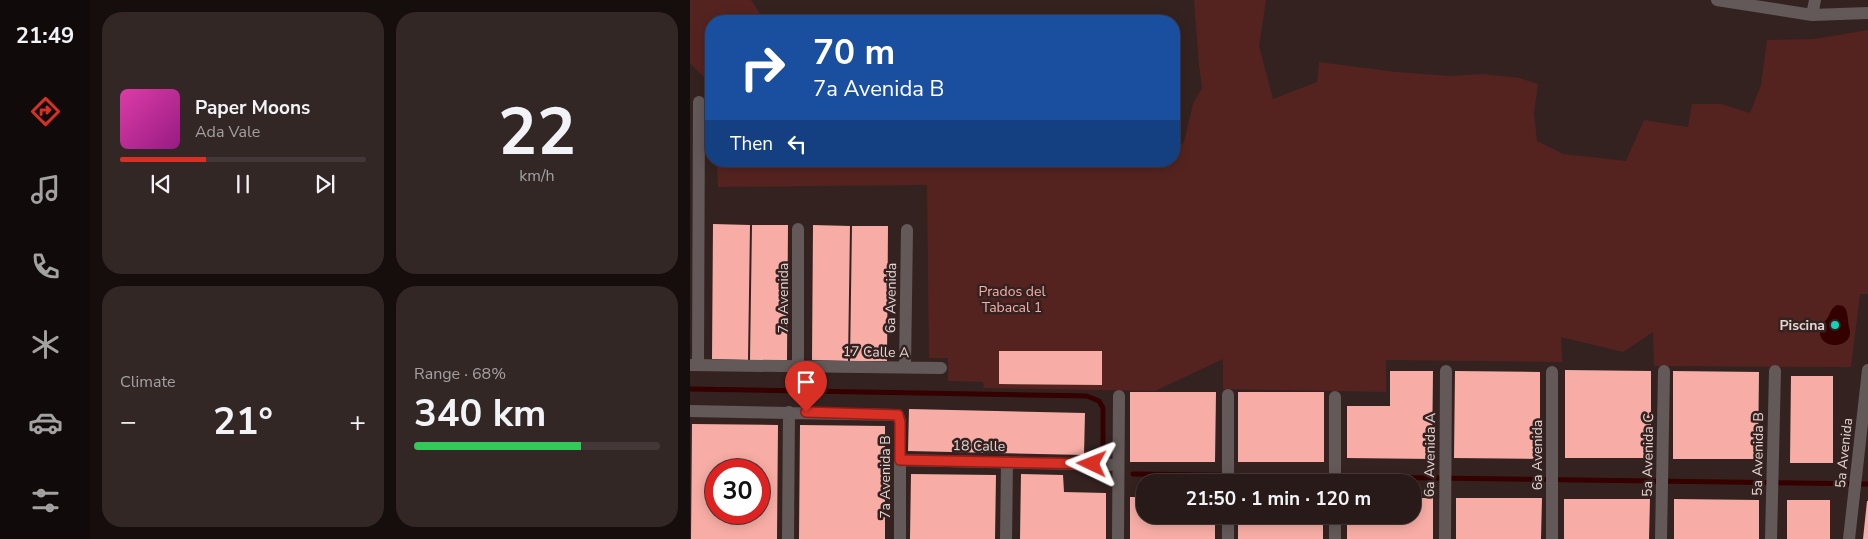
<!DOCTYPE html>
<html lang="en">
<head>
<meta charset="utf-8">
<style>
  :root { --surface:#271a18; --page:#332725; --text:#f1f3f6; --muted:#a4a1a2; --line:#433837; --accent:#d93025 }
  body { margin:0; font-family:"Nunito Sans",sans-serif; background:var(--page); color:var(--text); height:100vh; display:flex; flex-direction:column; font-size:19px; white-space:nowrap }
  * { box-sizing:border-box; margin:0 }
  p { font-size:16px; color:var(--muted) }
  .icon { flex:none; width:28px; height:28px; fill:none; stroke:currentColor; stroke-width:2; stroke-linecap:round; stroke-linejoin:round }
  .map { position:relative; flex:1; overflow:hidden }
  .details { display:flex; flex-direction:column; gap:12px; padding:12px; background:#150e0d; width:600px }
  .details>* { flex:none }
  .guide { position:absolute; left:15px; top:15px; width:475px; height:152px; border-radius:20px; box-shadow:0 2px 12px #0003,0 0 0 1px var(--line); background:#1a4fa0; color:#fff; overflow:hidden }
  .speed { position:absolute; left:15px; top:459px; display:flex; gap:10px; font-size:25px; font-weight:700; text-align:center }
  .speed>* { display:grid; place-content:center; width:65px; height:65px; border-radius:50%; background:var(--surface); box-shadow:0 2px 12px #0003,0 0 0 1px var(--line); line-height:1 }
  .speed .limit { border:8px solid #d22; background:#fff; color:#111 }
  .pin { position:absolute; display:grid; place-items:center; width:42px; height:42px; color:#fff; margin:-51px -21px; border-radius:50% 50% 50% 0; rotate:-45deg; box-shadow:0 0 5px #0007 }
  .pin .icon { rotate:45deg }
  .me { position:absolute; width:55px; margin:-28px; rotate:272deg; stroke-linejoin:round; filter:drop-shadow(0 0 4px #0008) }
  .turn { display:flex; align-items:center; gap:18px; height:105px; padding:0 25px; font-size:22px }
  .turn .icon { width:65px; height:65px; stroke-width:2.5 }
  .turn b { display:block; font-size:35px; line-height:42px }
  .then { display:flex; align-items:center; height:48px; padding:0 25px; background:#0003; gap:10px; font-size:19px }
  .big { font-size:38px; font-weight:700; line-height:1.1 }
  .details .card { flex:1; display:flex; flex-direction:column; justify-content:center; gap:8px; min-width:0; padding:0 18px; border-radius:20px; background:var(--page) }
  .details .dial { align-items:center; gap:0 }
  .dial b { font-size:65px; line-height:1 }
  .song { display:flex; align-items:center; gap:15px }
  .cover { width:60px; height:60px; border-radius:8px; background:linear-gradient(135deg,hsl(320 70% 55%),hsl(310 70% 35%)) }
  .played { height:5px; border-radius:2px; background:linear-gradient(90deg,var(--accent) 35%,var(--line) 35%) }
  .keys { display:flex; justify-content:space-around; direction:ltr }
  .heat { display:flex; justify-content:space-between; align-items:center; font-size:28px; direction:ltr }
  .charge { height:8px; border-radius:4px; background:linear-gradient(90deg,#34c759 68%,var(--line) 0) }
  .details .tiles { flex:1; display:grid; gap:12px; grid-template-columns:repeat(2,1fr) }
  .trip { position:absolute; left:446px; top:474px; width:285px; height:50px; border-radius:20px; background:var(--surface); box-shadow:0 2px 12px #0003,0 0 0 1px var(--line); font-weight:700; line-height:50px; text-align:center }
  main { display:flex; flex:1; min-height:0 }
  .menu { display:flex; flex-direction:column; width:90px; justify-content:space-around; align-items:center; background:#100a0a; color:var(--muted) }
  .menu .icon { width:35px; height:35px }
  .menu .selected { color:var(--accent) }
  .menu b { font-size:22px; color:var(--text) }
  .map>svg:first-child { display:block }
  .green { fill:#542320 }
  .water { fill:#340000 }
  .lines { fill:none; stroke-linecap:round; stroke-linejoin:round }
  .stream { stroke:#340000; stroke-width:5 }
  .building { fill:#f7ada5; fill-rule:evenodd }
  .street { stroke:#635958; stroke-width:12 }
  .route-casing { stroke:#8d1f18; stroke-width:12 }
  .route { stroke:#d93025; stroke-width:9 }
  .poi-dot { fill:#10d5b4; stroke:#342220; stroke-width:2 }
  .labels { text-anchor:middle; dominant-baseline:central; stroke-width:5; stroke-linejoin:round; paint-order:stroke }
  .park-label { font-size:14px; fill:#f5afa7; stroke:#342220 }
  .street-label { font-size:14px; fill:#e2d5d3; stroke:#342220 }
  .poi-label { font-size:14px; font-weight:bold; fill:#e2d5d3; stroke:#342220; text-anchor:end }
</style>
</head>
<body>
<main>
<nav class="menu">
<b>21:49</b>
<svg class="icon selected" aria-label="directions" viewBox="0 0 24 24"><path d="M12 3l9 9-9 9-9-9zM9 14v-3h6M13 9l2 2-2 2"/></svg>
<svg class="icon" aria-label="music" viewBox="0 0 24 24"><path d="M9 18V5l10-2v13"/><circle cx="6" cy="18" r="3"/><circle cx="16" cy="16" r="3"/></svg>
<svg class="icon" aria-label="phone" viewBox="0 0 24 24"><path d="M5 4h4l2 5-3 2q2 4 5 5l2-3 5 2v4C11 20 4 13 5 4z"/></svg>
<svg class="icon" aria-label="climate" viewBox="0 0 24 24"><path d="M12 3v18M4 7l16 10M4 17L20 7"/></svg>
<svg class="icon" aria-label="car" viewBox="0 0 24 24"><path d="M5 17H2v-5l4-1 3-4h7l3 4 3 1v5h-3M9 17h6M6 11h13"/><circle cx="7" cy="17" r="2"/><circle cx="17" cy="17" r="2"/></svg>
<svg class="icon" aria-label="filters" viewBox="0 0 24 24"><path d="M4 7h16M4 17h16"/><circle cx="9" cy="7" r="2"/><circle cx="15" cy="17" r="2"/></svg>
</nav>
<section class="details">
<div class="tiles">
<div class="card">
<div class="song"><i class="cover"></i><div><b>Paper Moons</b><p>Ada Vale</p></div></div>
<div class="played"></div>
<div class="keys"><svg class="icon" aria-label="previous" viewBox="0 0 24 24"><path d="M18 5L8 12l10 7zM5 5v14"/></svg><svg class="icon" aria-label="pause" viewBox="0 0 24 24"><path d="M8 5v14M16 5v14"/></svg><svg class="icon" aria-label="next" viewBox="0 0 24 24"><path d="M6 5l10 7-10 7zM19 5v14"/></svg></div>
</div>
<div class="card dial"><b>22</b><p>km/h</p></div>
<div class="card"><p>Climate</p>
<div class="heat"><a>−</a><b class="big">21°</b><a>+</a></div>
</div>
<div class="card"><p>Range · 68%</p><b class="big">340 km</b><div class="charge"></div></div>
</div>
</section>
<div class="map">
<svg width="1178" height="539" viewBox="0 0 1178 539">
  <rect width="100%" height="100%" fill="#342220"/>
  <!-- green -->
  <path class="green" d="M0,0H61L75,21H21V84L0,63Z
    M504,0H576L569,46L583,99L627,82L629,62L706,72L761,76L793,74L829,78L848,84L844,113L847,141L873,154L936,161L954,120L998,127L1002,104H1031L1060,113L1071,85L1077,40L1124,39L1178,30V294H1170L1161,367L964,366L963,332L933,352L871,337L872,362L696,360V392L533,389V359L465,391L294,388L293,382L258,381V358H239L237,185L28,187L27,161H437L471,165L474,161H484V152L494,142L503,104L512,88L509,65Z"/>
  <!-- water -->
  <path class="water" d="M1147,305L1153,306C1159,311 1157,319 1159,327C1167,351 1123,351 1131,327C1132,323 1136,321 1138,317C1141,312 1141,308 1147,305Z"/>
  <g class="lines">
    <!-- stream -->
    <path class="stream" d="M0,389L397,396L409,401L413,408V449
      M443,474L1178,484"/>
  </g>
  <!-- building -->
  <path class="building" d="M23,224L60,225L58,360L22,359Z
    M62,225H98L97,360H60Z
    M123,225L160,226L158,361L122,360Z
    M162,226H198L197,361H160Z
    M309,351H412V385L309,384Z
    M875,370L961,371V458H875Z
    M700,371H743L742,459L657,458V406H700Z
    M765,371L850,372V459L764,458Z
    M983,371L1069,372L1068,459H983Z
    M1101,376H1143V463H1100Z
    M440,392H526L525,462H440Z
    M548,392H634V462H548Z
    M219,409L395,413L394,455L218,451Z
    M2,424L88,425L87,539H1ZM26,470H69V513L26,512Z
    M110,425L195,426V539H109Z
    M221,474L306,475L305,539H220Z
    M331,474L373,475L374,492L416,493V539H330Z
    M440,497H455V515H525V539H440Z
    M722,498H743V539H657V515H722Z
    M766,498H852L851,539H766Z
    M874,499H960L959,539H874Z
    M984,499L1069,500V539H984Z
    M1097,500H1140V539H1097Z
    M1177,501H1178V539H1173Z
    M548,515H633V539H548Z"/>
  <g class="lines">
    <!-- street -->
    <path class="street" d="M1027,0L1122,15L1178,13
      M1122,15L1125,0
      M108,229V366
      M1,365L251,368
      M8,365L9,102
      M215,367L217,230
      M862,372V539
      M645,397V482
      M0,411L208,415L210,422V539
      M210,460L428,465
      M538,482V395
      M538,515V539
      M645,515V539
      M98,539L99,412
      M316,539L317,462
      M428,539L429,396
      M755,539L756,371
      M971,539L974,371
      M1081,539L1085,371
      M1159,539L1178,370"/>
  </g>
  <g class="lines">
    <!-- route casing -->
    <g class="route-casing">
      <path id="route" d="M116,412L208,415L210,422V460L402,464"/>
    </g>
    <!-- route -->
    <use href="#route" class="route"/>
  </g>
  <!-- markers -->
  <circle class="poi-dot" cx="1145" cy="325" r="5"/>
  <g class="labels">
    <!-- park labels -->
    <g class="park-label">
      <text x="322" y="291">Prados del<tspan x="322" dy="16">Tabacal 1</tspan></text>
    </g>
    <!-- street labels -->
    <g class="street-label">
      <text transform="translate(93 298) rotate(-90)">7a Avenida</text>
      <text transform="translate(201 298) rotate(-89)">6a Avenida</text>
      <text transform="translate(186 352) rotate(1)">17 Calle A</text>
      <text transform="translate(289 446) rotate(1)">18 Calle</text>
      <text transform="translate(1154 453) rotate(-84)">5a Avenida</text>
      <text transform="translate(1068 454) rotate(-89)">5a Avenida B</text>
      <text transform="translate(740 455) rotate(-89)">6a Avenida A</text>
      <text transform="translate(847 455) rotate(-90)">6a Avenida</text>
      <text transform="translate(958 455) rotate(-89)">5a Avenida C</text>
      <text transform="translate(195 477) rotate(-90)">7a Avenida B</text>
    </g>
    <!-- poi labels -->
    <g class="poi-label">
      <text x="1135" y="325">Piscina</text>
    </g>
  </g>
</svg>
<div class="speed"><div class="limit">30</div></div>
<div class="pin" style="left:116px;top:412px;background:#d93025"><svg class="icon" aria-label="arrive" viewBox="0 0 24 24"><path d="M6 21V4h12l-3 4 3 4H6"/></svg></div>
<svg class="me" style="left:402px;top:464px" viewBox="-20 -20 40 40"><path d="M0-17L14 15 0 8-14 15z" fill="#d93025" stroke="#fff" stroke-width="4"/></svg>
<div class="trip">21:50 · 1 min · 120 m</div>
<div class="guide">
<div class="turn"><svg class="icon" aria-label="right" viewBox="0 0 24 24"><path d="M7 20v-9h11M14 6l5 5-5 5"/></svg><div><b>70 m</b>7a Avenida B</div></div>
<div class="then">Then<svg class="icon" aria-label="left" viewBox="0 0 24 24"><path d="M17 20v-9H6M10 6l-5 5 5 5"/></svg></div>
</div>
</div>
</main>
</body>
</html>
